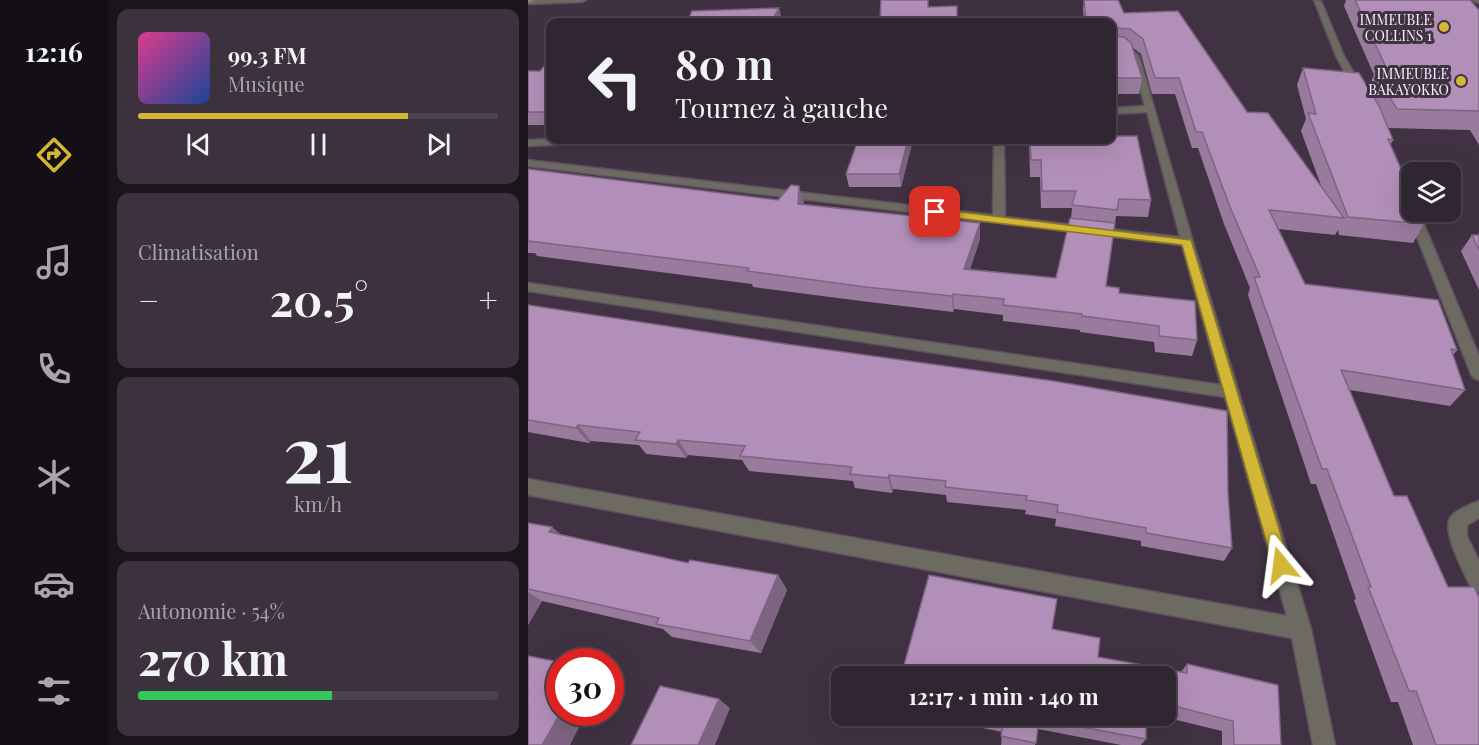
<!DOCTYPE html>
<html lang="fr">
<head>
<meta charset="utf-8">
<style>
  :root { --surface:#302632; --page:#3c323e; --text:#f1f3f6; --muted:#a8a5ac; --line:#4b434d; --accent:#d2b736 }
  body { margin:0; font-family:"Playfair Display",serif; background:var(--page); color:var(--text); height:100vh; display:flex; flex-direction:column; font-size:22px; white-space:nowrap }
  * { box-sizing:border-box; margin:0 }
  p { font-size:20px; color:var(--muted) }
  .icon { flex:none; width:33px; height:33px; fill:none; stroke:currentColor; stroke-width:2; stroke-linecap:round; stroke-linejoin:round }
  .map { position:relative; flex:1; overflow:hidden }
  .sheet { display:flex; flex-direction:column; gap:9px; padding:9px; background:#1a151c; width:420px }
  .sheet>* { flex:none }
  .guide { position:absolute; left:18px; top:18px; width:570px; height:126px; border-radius:12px; box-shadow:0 6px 24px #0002,0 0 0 2px var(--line); background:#302632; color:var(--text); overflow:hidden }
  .tools { position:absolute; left:873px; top:162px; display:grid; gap:12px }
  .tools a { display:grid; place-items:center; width:60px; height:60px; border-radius:12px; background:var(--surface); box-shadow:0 6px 24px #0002,0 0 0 2px var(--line); font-size:30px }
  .speed { position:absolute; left:18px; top:648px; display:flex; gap:12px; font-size:30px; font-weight:700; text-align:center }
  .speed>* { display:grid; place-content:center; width:78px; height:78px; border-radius:50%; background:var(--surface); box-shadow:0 6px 24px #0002,0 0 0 2px var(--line); line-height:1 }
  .speed .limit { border:9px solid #d22; background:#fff; color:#111 }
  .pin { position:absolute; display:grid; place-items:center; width:51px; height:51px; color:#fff; margin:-26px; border-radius:12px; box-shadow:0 3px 9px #0006 }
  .me { position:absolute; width:66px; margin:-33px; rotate:344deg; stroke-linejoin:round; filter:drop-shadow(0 0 4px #0008) }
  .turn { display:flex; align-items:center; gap:21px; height:126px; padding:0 30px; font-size:27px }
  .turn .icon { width:78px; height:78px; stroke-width:2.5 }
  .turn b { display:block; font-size:42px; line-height:51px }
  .big { font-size:45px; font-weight:700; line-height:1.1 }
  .sheet .tile { flex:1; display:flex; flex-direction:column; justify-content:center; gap:9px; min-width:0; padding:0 21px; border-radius:12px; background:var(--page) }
  .sheet .dial { align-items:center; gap:0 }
  .dial b { font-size:78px; line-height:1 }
  .song { display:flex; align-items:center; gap:18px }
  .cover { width:72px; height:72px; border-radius:9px; background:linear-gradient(135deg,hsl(330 70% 55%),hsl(220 70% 35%)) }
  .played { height:6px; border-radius:3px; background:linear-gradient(90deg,var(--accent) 75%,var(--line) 75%) }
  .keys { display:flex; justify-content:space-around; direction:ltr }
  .heat { display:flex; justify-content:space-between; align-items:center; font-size:33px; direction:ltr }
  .charge { height:9px; border-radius:4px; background:linear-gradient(90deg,#34c759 54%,var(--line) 0) }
  .trip { position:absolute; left:303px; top:666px; width:345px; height:60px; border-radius:12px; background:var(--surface); box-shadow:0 6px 24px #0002,0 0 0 2px var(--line); font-weight:700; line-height:60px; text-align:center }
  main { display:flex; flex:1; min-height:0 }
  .tabs { display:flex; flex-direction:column; width:108px; justify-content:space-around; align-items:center; background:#130f14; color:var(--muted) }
  .tabs .icon { width:42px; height:42px }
  .tabs .selected { color:var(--accent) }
  .tabs b { font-size:27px; color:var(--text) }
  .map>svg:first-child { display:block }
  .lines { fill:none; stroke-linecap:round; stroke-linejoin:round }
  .street-casing { stroke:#5d505f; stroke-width:3 }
  .secondary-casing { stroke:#5d505f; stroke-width:3 }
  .street { fill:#6d6b61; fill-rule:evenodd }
  .secondary { fill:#8a8678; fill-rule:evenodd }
  .wall { fill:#997b9e }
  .shaded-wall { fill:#7d6481 }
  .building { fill:#b28fb8; stroke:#7d6481; stroke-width:1.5 }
  .route { fill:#d2b736; stroke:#887723; stroke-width:1.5 }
  .poi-dot { fill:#d2b736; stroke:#403242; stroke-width:2 }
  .labels { text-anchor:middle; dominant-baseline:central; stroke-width:6; stroke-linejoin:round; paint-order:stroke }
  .far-poi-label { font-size:14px; fill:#f7eff9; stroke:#403242; text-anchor:end }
</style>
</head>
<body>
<main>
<nav class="tabs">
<b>12:16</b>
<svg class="icon selected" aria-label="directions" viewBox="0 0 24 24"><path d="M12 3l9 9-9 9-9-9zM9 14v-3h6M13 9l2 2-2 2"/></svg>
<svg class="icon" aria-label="music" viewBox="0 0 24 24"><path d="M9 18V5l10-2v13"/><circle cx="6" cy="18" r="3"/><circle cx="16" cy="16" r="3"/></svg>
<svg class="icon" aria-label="phone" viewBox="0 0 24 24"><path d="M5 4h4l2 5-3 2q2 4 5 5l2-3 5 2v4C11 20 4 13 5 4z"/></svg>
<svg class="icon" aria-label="climate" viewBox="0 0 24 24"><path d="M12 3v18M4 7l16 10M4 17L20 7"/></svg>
<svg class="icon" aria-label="car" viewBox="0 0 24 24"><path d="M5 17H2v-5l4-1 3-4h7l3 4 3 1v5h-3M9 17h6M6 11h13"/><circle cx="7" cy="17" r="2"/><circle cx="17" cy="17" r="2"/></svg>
<svg class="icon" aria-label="filters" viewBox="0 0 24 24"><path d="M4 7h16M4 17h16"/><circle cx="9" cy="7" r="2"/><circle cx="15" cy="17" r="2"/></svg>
</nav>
<section class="sheet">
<div class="tile">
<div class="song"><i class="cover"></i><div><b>99.3 FM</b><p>Musique</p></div></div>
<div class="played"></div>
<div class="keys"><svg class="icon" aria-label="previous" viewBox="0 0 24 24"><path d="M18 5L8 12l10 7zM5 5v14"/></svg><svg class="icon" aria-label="pause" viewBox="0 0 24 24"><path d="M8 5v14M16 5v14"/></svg><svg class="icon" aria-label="next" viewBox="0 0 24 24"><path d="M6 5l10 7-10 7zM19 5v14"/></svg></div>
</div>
<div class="tile"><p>Climatisation</p>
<div class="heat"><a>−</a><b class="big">20.5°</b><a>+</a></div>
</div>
<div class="tile dial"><b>21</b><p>km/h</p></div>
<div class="tile"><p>Autonomie · 54%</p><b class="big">270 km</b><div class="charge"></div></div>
</section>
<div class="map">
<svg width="951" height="745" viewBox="0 0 951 745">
  <rect width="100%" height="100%" fill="#403242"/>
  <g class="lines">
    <!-- street casing -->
    <g class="street-casing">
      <path id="street" d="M0,0H58L54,2L0,4Z
        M786,0L793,1L816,56L836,90L834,92H828L808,56Z
        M944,0H951V3Z
        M584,45L600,46L611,56L665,242L783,629L807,745H785L764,638L0,495V479L759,616L697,397L0,291V283L693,385L654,245L0,166V160L465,215L466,140H476L477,217L652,237L619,112L584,114V108L617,106L603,57L595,50L584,49Z
        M22,139V140H72L67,143L0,146V140Z
        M884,209V212H891L951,356V380L946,378L943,374L879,212Z
        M951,501V518L939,525V536L951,561V592L944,590C937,574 914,534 922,518C927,510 943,504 951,501Z"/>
    </g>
    <!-- secondary casing -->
    <g class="secondary-casing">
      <path id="secondary" d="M0,0H7L0,3Z"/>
    </g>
    <!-- street -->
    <use href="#street" class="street"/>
    <!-- secondary -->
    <use href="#secondary" class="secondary"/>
  </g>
  <!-- wall -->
  <path class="wall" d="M556,0H590L596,13L719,112L794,188L773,131L778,119L769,85L775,68L840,88L846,75L816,6L818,0H942L951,10V145L942,130L860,128L865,140L862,145L896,224L885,243L811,235L810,230L807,235L750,229L777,284L929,350L925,355L937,390L922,406L822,390L951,745H885L870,702H863L826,600L828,599L788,484H783L720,295L722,288L696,224L670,148H664L647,94H624L613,54L604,47L614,78L611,94H584V22L556,19L555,10Z
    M22,65V125H0V71H12Z
    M385,140L373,187H321L318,174Z
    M501,140H584L623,200L620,217L588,216L578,286L591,293L669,340L664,356L627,352L626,342L552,332V330L475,321V315L426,309L425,312L341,302L225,287L224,284L9,256L7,253H0V169L250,200L276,202L275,204L452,223V239L442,269L528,278L543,218L544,208H513L512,177H502Z
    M944,235H951V290L933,251Z
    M0,305L700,493L704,548L696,561L613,546V541L527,526L528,519L497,514L498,510L419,502L418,495L365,489L364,493L327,488L325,481L221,471L214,460L160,455L158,458L118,454L111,445L63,441L61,443L0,432Z
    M0,523L24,527L32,534L160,563L250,575L259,590L233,653L144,637L135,629L14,601L0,625Z
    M524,629L570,657L653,672L659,664L753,745H694V731L632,716H638V676H373Z
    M396,716H618V739L613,745H593L510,729L507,745H473L474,732Z"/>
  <!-- shaded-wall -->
  <path class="shaded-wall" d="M251,8L254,19L252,22H243Z
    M380,140H385L373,187L371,174Z
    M271,186L276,202L275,220L270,204Z
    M452,223V239L437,285L436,269Z
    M425,294L426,309L425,312L424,296Z
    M50,425L63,441L61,443L48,428Z
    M150,440L160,455L158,458L148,444Z
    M361,475L365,489L364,493L360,478Z
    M24,527L42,543L21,532Z
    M250,575L259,590L233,653L222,641Z
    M0,592L14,601L0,625Z
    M191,699L202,708L187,745H170Z
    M33,712H59L42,745H14Z"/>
  <!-- building -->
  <path class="building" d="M353,0H400V7L429,6V22H352Z
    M556,0H590L596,13L650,11L719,112L740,113L816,218L741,210L777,284L910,300L929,350L923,349L937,390L813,370L866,496H879L920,587H946L951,597V745H908L888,691H881L840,587H843L799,469H794L726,277H732L702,207L674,132H668L651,78H627L615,39L602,29L586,28L584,30V36L596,37L603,43L614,78H584V22H497L558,19Z
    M827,0H942L951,10V111L869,109L847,73L861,74Z
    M251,8L243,22H159L164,11Z
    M17,65H22V112H0V71H12Z
    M775,68L831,73L851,106L865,140L860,139L884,194V212H891L896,224L820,217L780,113L788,114Z
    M584,136H609L623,200L591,199L589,210L544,205L548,191H514L513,160H503L502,140H584Z
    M330,140H380L371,174H318Z
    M0,169L250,200L263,185L271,186L270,204L452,223L436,269L528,278L542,218L587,223L578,286L591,288V293L667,301L669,340L631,336V326L554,316V314L475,305L476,299L425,294L424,296L338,287L219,271L221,268L0,241Z
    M944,235H951V250Z
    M0,305L258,344L526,381L699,411L700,493L704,548L618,533V528L529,512L530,505L498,500L499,496L417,487L418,481L361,475L360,478L322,474L324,467L212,456L217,446L150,440L148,444L107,440L112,432L50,425L48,428L0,420Z
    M0,523L24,527L21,532L160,563L162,560L250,575L222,641L128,624L131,618L0,589Z
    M401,575L529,599L524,629L572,638L570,657L659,673V664L750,685L753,745H706L705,721L638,704V676H373Z
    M0,656L32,662V712H33L14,745H0Z
    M132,686L191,699L170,745H103Z
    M443,716H618V739L511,719L508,743L473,736L475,722Z"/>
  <!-- route -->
  <path class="route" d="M407,209L663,240L762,565L760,570L753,573L747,570L745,565L654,245L403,215L401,212Z"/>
  <!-- markers -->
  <g class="poi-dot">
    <circle cx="916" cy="27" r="6"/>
    <circle cx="933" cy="81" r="6"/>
  </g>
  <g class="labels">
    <!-- far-poi labels -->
    <g class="far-poi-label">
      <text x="904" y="19">IMMEUBLE<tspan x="904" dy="16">COLLINS 1</tspan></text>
      <text x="921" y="73">IMMEUBLE<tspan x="921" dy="16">BAKAYOKKO</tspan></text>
    </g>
  </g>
</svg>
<div class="tools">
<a><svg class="icon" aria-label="layers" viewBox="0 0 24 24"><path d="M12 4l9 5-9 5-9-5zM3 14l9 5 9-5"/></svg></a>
</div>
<div class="speed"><div class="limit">30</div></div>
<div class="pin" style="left:407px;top:212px;background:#d93025"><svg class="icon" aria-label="arrive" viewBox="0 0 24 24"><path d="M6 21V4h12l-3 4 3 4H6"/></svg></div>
<svg class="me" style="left:753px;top:565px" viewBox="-20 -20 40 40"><path d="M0-17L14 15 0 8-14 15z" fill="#d2b736" stroke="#fff" stroke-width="4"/></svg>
<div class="trip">12:17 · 1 min · 140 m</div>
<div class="guide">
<div class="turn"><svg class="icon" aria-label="left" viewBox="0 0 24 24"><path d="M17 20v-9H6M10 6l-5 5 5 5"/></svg><div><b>80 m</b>Tournez à gauche</div></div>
</div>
</div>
</main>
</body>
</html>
